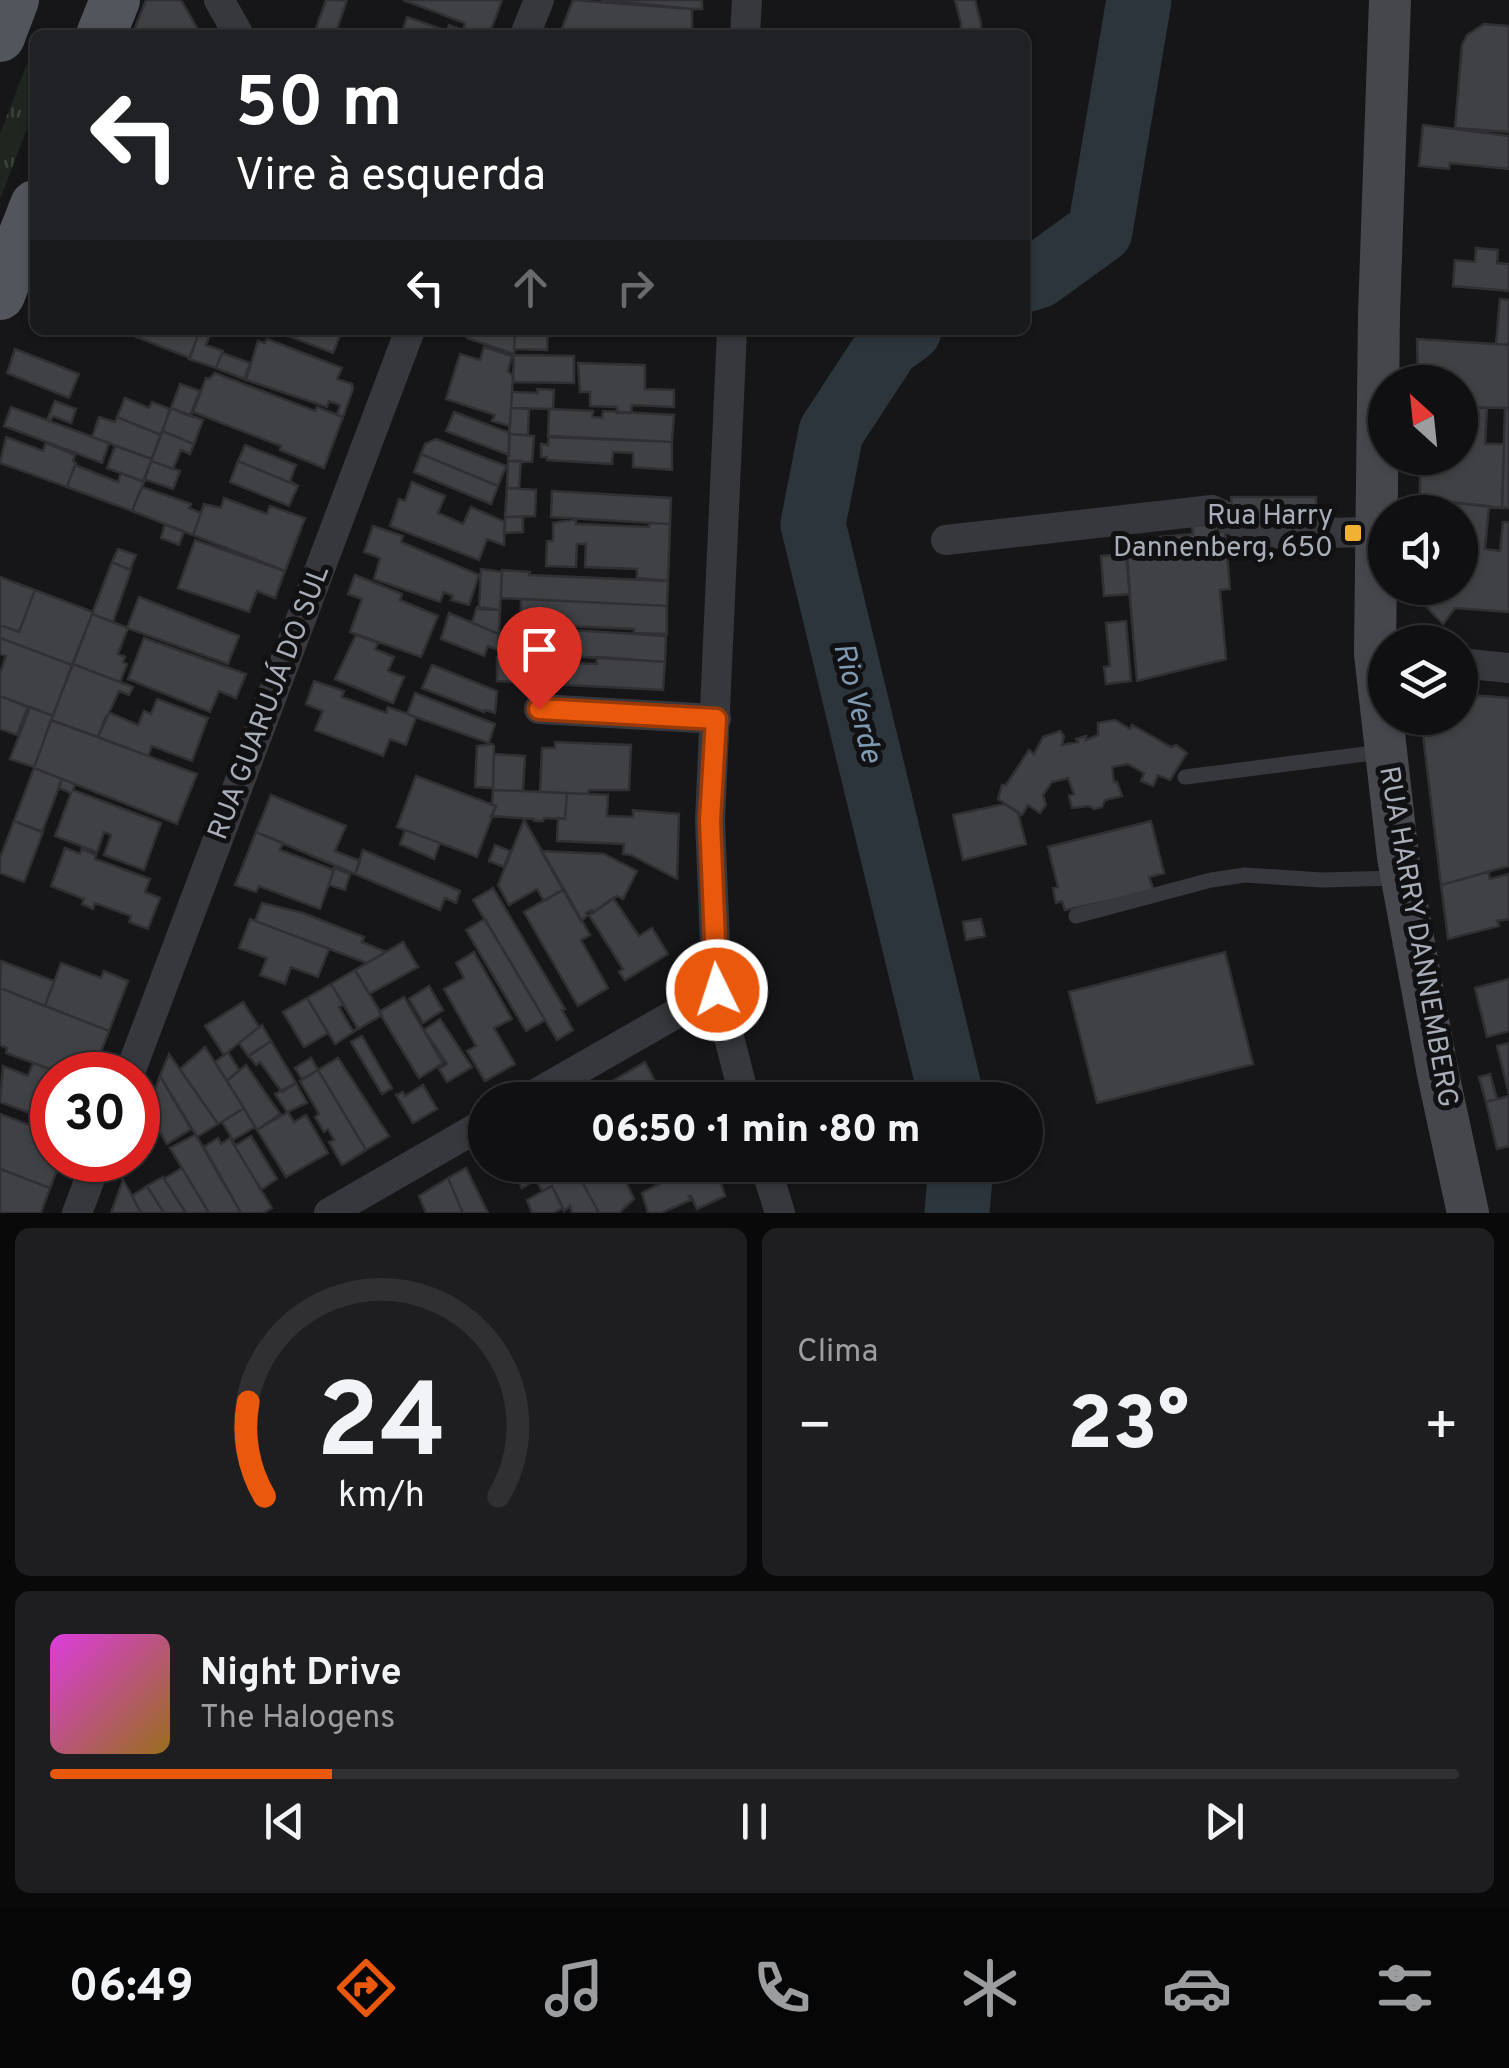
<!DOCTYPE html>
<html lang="pt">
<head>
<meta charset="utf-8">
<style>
  :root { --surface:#101012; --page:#1e1e20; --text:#f1f3f6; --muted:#9c9d9f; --line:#303032; --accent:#ea580c }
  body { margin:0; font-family:Overpass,sans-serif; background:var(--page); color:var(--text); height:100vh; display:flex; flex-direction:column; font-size:38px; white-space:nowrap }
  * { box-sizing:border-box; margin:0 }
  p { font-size:32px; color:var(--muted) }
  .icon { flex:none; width:55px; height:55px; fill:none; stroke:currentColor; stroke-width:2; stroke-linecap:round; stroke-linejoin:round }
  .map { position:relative; height:1213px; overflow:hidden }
  .drawer { display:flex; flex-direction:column; gap:15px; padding:15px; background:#09090a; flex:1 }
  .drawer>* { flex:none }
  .banner { position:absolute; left:30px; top:30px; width:1000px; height:305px; border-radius:15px; box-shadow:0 2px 8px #0004,0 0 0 2px var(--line); background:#202124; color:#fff; overflow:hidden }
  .needle { width:65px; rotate:333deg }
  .fabs { position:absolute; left:1368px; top:365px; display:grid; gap:20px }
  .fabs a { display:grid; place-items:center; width:110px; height:110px; border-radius:50%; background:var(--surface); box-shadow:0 2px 8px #0004,0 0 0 2px var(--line); font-size:50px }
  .speed { position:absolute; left:30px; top:1052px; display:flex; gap:20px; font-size:50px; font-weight:700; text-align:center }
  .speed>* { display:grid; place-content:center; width:130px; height:130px; border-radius:50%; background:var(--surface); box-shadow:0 2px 8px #0004,0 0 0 2px var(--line); line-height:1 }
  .speed .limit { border:15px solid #d22; background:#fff; color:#111 }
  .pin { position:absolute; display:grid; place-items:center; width:85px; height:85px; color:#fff; margin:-102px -42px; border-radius:50% 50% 50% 0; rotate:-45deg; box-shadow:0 0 10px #0007 }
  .pin .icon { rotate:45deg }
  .me { position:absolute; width:110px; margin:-55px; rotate:356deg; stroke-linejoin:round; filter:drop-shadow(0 0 8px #0008) }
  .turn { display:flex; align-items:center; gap:35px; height:210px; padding:0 40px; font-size:45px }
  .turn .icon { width:130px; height:130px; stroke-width:2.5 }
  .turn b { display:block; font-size:70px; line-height:85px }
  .lanes { display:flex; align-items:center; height:95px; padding:0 40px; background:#0003; justify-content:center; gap:50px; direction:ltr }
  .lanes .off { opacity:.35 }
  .big { font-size:75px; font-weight:800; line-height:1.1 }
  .drawer .tile { flex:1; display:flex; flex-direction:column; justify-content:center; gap:15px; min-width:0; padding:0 35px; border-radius:15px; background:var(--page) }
  .drawer .dial { align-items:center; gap:0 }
  .dial svg { height:260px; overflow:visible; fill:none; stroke:var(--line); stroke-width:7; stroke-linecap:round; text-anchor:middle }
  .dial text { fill:var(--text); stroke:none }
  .song { display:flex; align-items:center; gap:30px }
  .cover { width:120px; height:120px; border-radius:15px; background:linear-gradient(135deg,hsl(300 70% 55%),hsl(40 70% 35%)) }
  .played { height:10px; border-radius:5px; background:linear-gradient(90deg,var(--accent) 20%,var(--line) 20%) }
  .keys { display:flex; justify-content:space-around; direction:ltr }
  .heat { display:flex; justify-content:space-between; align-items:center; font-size:55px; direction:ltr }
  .drawer .tiles { flex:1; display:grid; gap:15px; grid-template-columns:1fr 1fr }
  .tile:last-child { grid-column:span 2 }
  .trip { position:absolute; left:468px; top:1082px; width:575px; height:100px; border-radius:50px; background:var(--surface); box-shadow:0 2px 8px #0004,0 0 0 2px var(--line); font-weight:800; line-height:100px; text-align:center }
  .dock { display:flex; height:160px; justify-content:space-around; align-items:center; background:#060607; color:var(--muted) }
  .dock .icon { width:70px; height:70px }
  .dock .active { color:var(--accent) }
  .dock b { font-size:45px; color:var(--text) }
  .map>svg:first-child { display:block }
  .grass { fill:url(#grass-tufts) }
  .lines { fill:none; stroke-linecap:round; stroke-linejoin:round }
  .river { stroke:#2c353c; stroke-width:65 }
  .building { fill:#404145; stroke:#303034; stroke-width:2.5 }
  .lane { stroke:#37383d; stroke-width:15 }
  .street { stroke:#37383d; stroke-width:30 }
  .secondary { stroke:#45474d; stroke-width:42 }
  .primary { stroke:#53555c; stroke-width:50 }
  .route-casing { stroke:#983908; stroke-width:25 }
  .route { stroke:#ea580c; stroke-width:18 }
  .poi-dot { fill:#f2b134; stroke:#111113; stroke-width:4 }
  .labels { text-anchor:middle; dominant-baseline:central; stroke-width:10; stroke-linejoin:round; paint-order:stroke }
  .poi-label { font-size:28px; fill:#a8adb8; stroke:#111113; text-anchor:end }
  .street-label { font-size:28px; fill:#a8adb8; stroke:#111113 }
  .water-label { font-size:30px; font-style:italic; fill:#7f9bb3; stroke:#111113 }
</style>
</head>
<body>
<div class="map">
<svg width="1509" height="1213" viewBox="0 0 1509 1213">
  <defs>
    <pattern id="grass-tufts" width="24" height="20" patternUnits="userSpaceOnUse" patternTransform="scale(2.5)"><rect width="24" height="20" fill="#1e261f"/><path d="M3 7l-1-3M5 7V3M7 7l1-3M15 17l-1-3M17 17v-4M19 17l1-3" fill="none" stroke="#3c433d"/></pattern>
  </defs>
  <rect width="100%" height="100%" fill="#161618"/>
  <!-- grass -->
  <path class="grass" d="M35,43V108L0,199V134Z"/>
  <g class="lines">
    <!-- river -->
    <path class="river" d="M1025,280L1038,276L1100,231L1139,0
      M909,330L888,345L831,432L813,524L952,1100
      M957,1213L961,1165"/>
  </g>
  <!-- building -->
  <path class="building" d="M146,0H181L201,35H132Z
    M326,0H347L335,35L314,34Z
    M403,0H502L489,35L463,30L465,23Z
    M573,0L692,9V35L561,31Z
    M601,0H702V9H692Z
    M955,0H975L981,24L980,35H960L961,23Z
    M407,17L447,31L449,25L469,32L468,35H401Z
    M1484,24L1509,26V132L1455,128L1462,45L1467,35Z
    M1423,125L1509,136V169L1450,163L1449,169L1419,166Z
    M1476,248L1498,250L1497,263L1509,264V291L1453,286L1455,260L1475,262Z
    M1500,299L1509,300V345L1496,344Z
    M119,330H185L198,335L190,358Z
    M200,330H212L206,345L223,351L216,368L189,359Z
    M273,330H342L333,353Z
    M470,330H515L514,354L467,338Z
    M515,330H548L547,350L514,349Z
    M267,339L342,368L337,379L352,384L353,389L343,417L337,415L340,405L329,401L327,407L246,380L258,341L265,343Z
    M1417,339L1509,345V408L1460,407V382H1418Z
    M484,347L512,356L508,371L513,376L510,426L492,421L495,415L446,399L460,354L480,360Z
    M15,349L79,374L69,398L7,373Z
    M222,353L250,363L244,379L216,368Z
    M514,355L574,356V383L513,382Z
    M578,363L645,365V389L674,390V407L632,405L631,413H617V407L590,406V392H580Z
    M215,373L315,411L317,407L343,417L324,468L280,450L281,446L193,412L206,378L209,379Z
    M180,384L200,391L190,416L171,408Z
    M537,389L554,390L553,409L511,408L512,392L538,393Z
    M125,398L149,408L152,402L170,409L161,435L117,417Z
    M55,401L76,409L71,423L53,416L50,421L47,420Z
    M11,407L109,443L102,463L4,426Z
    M1460,407L1487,408L1485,444H1504L1502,508L1420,499V458H1460Z
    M171,408L203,420L194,444L162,431Z
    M511,408L529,409L528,435L509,434Z
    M1505,408H1509V508H1502Z
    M549,409L593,411L592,417L602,418L603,411L674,415L672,442L548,437Z
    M454,412L510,433L509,455L446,431Z
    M99,417L115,422L117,417L161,435L152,459L92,437Z
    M162,431L194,444L190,454L181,450L173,469L151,461Z
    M509,434L534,436L532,462L508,461Z
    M549,436L672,442V470L633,467V453L613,452L612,464L547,460V457H541V444L548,445Z
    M6,437L43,451L46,443L75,455L73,461L76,463L67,487L0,463Z
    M436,439L506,466L498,486L421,454L425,444Z
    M245,445L296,465L290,481L298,486L238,461Z
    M115,446L152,459L144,482L107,468Z
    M421,454L498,486L491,504L414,472Z
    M151,461L180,471L173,489L144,479Z
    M238,461L298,486L289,506L230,482Z
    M508,461H521L519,488H507Z
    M75,465L118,482L121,473L144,482L132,511L67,487Z
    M412,482L445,496L438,513L463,524L471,507L505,522L504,545L487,539L479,560L390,526L399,499L405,501Z
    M142,487L191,504L189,508L201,513L193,535L132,511Z
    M507,488L536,490L535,516L505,517Z
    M552,491L671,498L670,524L551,517Z
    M1231,497H1316L1317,526L1240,521L1232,507Z
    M224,498L267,514L270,506L305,518L285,571L193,535L204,504L221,508Z
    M1440,501L1489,506L1485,549L1500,551L1503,522H1509V612L1455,608L1443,624L1423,603L1422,588H1460V512H1440Z
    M505,517H523V532L504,533Z
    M576,519V524L649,527V523L670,524L668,581L637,578V569L585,567L586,544H577L576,567L546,566L547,541H553V523Z
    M1215,524L1216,532L1225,531L1230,589L1220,590L1226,659L1137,681L1125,540L1193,534L1192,526Z
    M165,525L184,532L179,545L161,538Z
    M373,526L403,536L401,542L479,575L469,605L451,600L453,596L444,592L440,602L374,579L380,558L364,552Z
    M195,540L285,571L275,598L257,591L249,612L178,588Z
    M118,549L136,555L130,570L112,562Z
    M1127,554L1130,594L1104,596L1101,556Z
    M112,562L131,570L113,622L92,614Z
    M481,569L502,572L500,610L479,609Z
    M502,570L530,572L529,575L668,581L667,606L501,598Z
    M355,575L402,594L400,600L438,616L421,657L350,632L362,599L348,594Z
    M0,577L35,590L19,632L0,625Z
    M35,590L93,612L72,665L0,638V625L19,632Z
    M139,597L239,636L228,664L127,628Z
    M521,599L667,606V634L634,633V629L520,624Z
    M477,607L500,610L499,634L472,623Z
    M449,613L499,634L498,650L488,646L484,656L441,639Z
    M92,614L128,628L118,654L125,657L123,662L127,664L120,682L73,664Z
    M1126,621L1131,681L1106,684L1104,667L1110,666L1106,623Z
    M525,627L666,636L665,662L523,653Z
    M356,635L378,643L375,649L394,657L388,671L404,677L393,703L335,679Z
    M0,638L72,665L53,716L0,696V673L6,656L0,654Z
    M144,638L246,674L236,698L219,691L210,712L128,679Z
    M521,653L542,656V660L568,659V685L497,681V657L518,658Z
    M597,657L665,662L663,690L568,685L569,663L597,664Z
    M73,664L133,687L129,695L119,691L98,737L51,720Z
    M432,665L497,691L495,713L485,710L484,712L422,688Z
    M314,681L344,691L342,697L386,713L388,707L416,717L406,745L390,739L383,756L315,730L323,711L306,704Z
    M415,693L495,724L489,743L407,714Z
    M1460,694L1509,698V866L1441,885L1421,718H1460Z
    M0,696L28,707L17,735L0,729Z
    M157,699L208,718L192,761L152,746L148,756L98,737L106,716L110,713L138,725L144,711L151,714Z
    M30,707L53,716L34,767L10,759Z
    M51,720L197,774L177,824L34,768Z
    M1115,720L1130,729L1132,725L1171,747L1176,745L1187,753L1170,780L1158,775L1153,786L1141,781L1144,773L1128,764L1112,767L1114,782H1117L1122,796L1105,800L1102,807L1094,809L1089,806L1072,808L1069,796L1074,794L1068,778L1052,782L1043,795L1046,805L1040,813L1028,805L1022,815L998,799L1002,785H1006L1029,750L1034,754L1043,737L1060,731L1064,736L1062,745L1078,742L1076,739L1086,736V740L1098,735V723Z
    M555,742L631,745L629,790H589L588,794L540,792L542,748H555Z
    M492,744L494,746L493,788L475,787L477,746Z
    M494,754L525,756L523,791L493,790Z
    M34,768L62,779L42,832L14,821Z
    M416,776L496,806L477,857L397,827Z
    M62,779L75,784L73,790L161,823L144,870L104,855L111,835L104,832L97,852L55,836L71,793L59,788Z
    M493,790L567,793L565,819L544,818L543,821H534V819L491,816L496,806L492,805Z
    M567,793L608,795L607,816L633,817V810L679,814L677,879L631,855L623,854L624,844L557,841L558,818L565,819Z
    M271,795L346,826L335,851L360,861L355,874L256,832Z
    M1004,804L1018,813L1026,844L963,860L953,815Z
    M524,820L564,889L544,901L537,889L509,905L498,885Z
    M14,821L43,832L24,882L0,873V858Z
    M1151,821L1164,873L1149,877L1154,891L1065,910L1062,901L1056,903L1053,888L1058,887L1048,847Z
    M405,830L440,843L434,859L400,844Z
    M256,832L283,843L280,850L334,870L320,909L259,886L256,892L235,885Z
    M495,845L510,851L504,867L489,861Z
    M65,848L80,854L82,849L96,855L95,859L150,879L145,892L160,898L148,929L129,922L131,916L95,903L93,909L82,904L84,899L51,886Z
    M363,850L460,891L456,903L445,898L440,910L355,874Z
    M541,851L604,854L637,871L623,899L617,896L593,913L592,910L586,913L587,916L581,921Z
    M334,868L350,874L345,890L329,885Z
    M1488,872L1490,879L1509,874V919L1497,921L1499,926L1448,939L1441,885Z
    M493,888L565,1009L562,1010L573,1030L557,1040L473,900Z
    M564,889L590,935L581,940L608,988L578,1006L524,912Z
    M613,898L639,936L652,928L668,954L625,980L619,972L623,969L589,915Z
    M262,903L303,913L364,937L362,942L386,952L367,963L255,921Z
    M250,919L329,949L318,977L291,967L285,984L260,975L267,958L239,948Z
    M485,919L545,1020L526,1031L466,930Z
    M981,919L985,936L966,940L963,922Z
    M403,942L418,967L369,994L355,970Z
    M474,952L512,1019L494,1028L515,1064L485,1081L467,1051L476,1046L444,989L464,978L456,963Z
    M1225,952L1253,1064L1097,1103L1069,992Z
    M1,961L54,981L45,1006L0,988Z
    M61,963L101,978L104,971L128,981L109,1031L45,1006Z
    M355,970L382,1015L358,1029L331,984Z
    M1509,979V1031L1487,1037L1475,988Z
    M331,984L344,1005L339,1007L353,1031L358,1029L335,1044L307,998Z
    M429,986L443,1010L423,1023L409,999Z
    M0,988L109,1031L92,1075H66L6,1053L7,1048L0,1045Z
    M404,997L443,1063L419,1078L379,1012Z
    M307,998L328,1033L304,1047L283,1012Z
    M243,1002L259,1027L224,1055L205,1026Z
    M440,1019L472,1067L447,1082L439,1069L447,1064L424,1030Z
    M262,1025L271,1041L248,1056L239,1043Z
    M362,1036L392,1088L382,1094L351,1042Z
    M271,1041L296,1083L282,1092L260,1062L256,1065L249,1056Z
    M1509,1043V1094L1497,1046Z
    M205,1047L244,1108L218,1124L180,1069Z
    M228,1052L239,1070L227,1081L215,1062Z
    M169,1054L218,1124L197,1137L160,1076Z
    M311,1058L318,1070L302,1079L295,1068Z
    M338,1058L389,1136L366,1150L318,1070Z
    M645,1062L665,1100H598L594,1092Z
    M33,1063L66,1075H52V1121L0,1102L3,1066L28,1076Z
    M246,1065L280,1114L257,1130L227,1081Z
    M318,1070L366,1150L342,1165L329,1142L334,1140L328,1129L324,1132L315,1117L319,1114L300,1081Z
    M1490,1074L1497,1099L1486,1102L1479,1077Z
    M160,1076L191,1129L167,1144L147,1111Z
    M296,1083L307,1103L287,1112L275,1094Z
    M423,1085L437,1109L413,1123L396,1095L403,1092L405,1096Z
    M1509,1096V1146L1497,1149L1486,1102Z
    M244,1108L255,1127L233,1140L222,1122Z
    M288,1112L294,1122L306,1115L328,1153L286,1177L257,1130Z
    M0,1114L32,1126L34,1122L52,1129V1160H61L50,1188L0,1169Z
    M195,1135L197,1137L241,1213H209L170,1148Z
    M251,1136L277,1179L261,1190L230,1138L236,1145Z
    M218,1138L221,1144L230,1138L272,1208L263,1213H241L204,1147Z
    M512,1165H528L536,1180L522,1188Z
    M528,1165H573L599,1213H572L570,1206L564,1211L552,1186L542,1191Z
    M573,1165H618L634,1199L619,1213H599Z
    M635,1165H689L691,1168L666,1181L659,1168L641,1177Z
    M696,1165H715L725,1196L697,1209L691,1196H689L691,1200L661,1213H648L642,1193Z
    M182,1168L209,1213H186L164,1179Z
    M466,1168L488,1213H463L448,1178Z
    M0,1169L50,1188L41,1213H0Z
    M163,1177L164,1179L186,1213H164L147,1186Z
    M448,1178L463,1213H426L419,1196Z
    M123,1180L132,1196L141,1213H111Z
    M147,1186L164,1213H141L132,1196Z
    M552,1186L563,1208L553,1213H532L527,1200Z"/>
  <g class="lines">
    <!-- lane -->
    <path class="lane" d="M1185,777L1381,752
      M1076,916L1211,880L1245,875L1322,880L1398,878"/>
    <!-- street -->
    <path class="street" d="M219,0L239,35
      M525,35L539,0
      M745,35L747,0
      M732,330L710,821L717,990L745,1100
      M946,540L1212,510L1262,534L1376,532
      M1460,663L1509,668
      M539,709L716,719
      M129,1075L410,330
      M525,1100L717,990
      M765,1165L780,1213
      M77,1213L97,1160
      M329,1213L485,1123"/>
    <!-- secondary -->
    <path class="secondary" d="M1390,0L1379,314L1375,654L1398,857L1438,1074L1468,1213"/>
    <!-- primary -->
    <path class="primary" d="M101,35L115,0
      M0,37L14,0
      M0,295L35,205"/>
  </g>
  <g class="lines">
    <!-- route casing -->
    <g class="route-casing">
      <path id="route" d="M539,709L716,719L710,821L717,990"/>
    </g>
    <!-- route -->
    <use href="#route" class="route"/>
  </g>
  <!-- markers -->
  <rect class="poi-dot" x="1343" y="523" width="20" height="20" rx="5"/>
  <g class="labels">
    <!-- poi labels -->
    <g class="poi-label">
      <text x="1333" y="517">Rua Harry<tspan x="1333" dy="32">Dannenberg, 650</tspan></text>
    </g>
    <!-- street labels -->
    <g class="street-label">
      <text transform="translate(270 703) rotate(-69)">RUA GUARUJÁ DO SUL</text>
      <text transform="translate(1417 937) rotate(80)">RUA HARRY DANNEMBERG</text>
    </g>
    <!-- water labels -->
    <g class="water-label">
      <text transform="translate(856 703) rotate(76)">Rio Verde</text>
    </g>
  </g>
</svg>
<div class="fabs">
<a><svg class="needle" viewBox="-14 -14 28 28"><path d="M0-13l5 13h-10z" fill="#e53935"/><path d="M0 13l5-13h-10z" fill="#9c9d9f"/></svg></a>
<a><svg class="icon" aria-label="sound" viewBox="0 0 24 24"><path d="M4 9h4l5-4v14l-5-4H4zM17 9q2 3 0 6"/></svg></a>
<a><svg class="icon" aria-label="layers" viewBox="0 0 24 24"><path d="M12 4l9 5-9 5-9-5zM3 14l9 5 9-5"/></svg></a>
</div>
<div class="speed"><div class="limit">30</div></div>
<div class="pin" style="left:539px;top:709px;background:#d93025"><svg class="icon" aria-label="arrive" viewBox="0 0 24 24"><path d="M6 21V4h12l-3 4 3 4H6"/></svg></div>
<svg class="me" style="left:717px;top:990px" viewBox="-20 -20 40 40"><circle r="17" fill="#ea580c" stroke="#fff" stroke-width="3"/><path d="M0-11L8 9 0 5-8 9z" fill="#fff"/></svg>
<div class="trip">06:50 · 1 min · 80 m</div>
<div class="banner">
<div class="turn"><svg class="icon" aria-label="left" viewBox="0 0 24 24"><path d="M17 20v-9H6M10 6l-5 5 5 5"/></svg><div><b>50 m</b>Vire à esquerda</div></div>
<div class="lanes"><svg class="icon" aria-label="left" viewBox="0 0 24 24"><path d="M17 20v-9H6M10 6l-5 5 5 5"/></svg><svg class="icon off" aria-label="ahead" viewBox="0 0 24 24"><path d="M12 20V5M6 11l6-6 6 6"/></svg><svg class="icon off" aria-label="right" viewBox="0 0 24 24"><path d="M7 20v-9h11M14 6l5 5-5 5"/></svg></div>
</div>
</div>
<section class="drawer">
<div class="tiles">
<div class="tile dial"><svg viewBox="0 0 100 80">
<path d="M14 69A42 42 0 1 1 86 69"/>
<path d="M14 69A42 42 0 0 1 9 40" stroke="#ea580c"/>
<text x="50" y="56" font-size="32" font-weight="700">24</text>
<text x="50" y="72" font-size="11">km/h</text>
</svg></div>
<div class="tile"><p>Clima</p>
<div class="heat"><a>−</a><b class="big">23°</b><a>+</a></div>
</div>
<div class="tile">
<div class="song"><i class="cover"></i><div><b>Night Drive</b><p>The Halogens</p></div></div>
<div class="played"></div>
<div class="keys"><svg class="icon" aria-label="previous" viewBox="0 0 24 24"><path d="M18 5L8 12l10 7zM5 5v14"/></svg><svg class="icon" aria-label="pause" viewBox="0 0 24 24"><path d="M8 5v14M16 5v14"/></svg><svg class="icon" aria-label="next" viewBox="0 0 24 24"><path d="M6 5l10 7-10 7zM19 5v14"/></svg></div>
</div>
</div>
</section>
<nav class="dock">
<b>06:49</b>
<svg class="icon active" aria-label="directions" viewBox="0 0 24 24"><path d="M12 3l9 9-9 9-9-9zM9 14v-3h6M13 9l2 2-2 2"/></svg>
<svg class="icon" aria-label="music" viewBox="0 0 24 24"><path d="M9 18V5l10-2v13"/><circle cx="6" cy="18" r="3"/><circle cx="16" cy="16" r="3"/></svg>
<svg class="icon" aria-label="phone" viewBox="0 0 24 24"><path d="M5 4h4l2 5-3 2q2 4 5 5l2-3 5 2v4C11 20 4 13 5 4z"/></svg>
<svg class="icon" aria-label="climate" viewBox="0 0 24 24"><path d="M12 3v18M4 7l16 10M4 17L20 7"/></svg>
<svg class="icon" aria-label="car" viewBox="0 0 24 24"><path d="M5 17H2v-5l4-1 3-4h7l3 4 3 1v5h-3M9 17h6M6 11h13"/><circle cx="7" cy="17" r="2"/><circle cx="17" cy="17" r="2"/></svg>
<svg class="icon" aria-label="filters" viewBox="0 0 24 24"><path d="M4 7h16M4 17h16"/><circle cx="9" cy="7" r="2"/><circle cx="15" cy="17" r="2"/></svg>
</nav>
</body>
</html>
